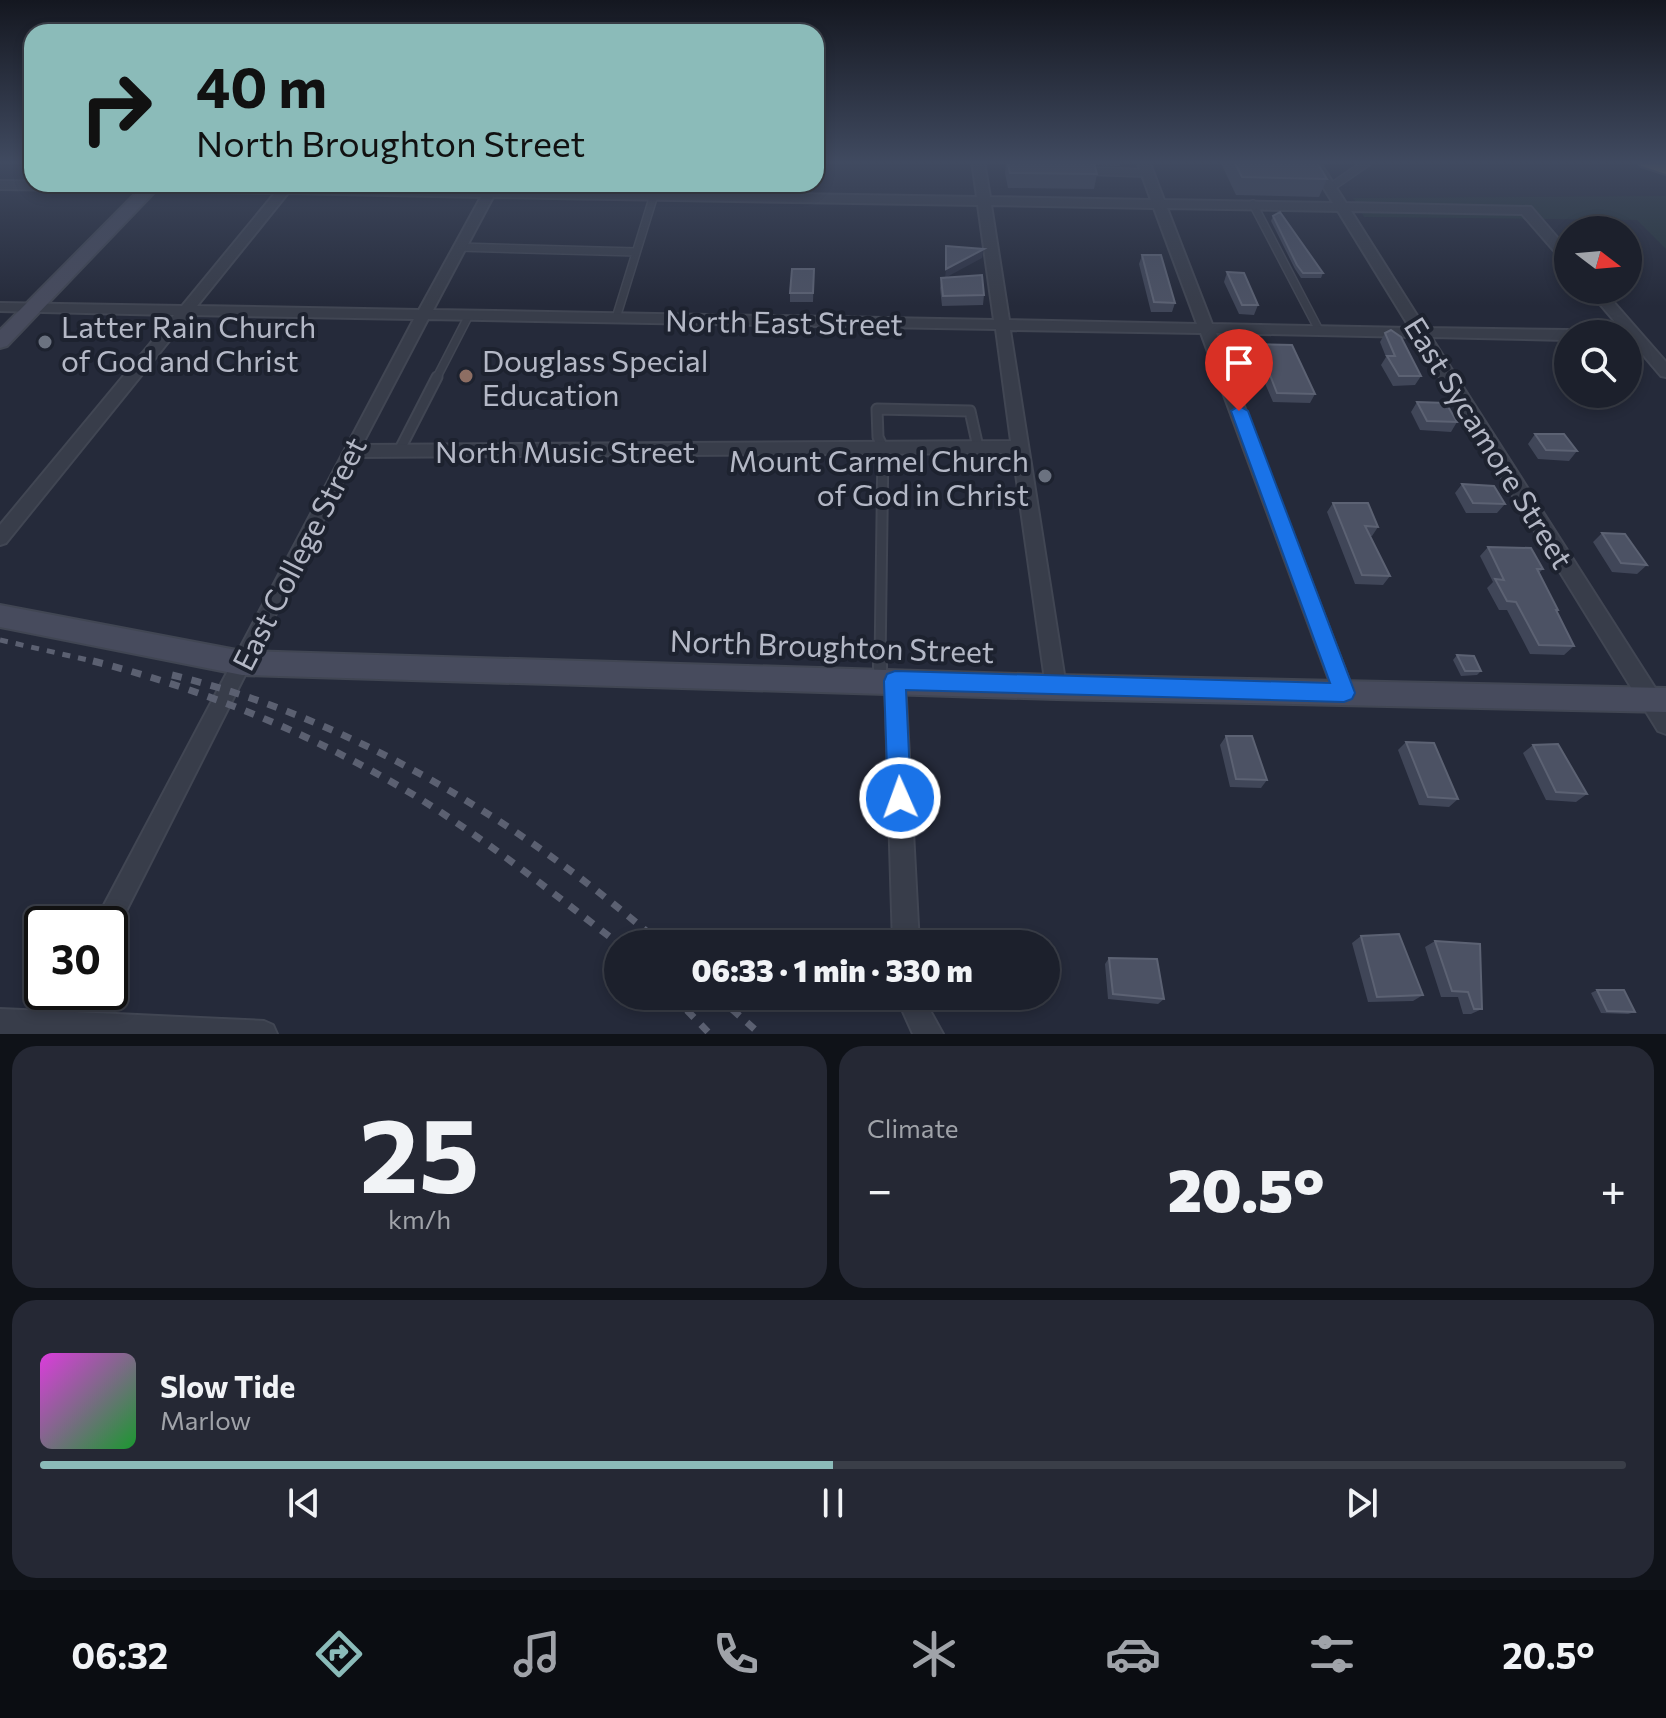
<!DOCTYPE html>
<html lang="en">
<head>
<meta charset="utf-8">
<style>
  :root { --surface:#1c202c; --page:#252834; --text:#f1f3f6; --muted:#a0a3a9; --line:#3a3e48; --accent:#8bbbb9 }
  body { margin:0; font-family:Commissioner,sans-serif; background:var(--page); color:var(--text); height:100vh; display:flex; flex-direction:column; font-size:30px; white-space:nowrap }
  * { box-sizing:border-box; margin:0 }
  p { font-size:26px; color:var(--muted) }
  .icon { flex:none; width:44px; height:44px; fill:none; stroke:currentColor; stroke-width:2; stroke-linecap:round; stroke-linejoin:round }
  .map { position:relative; height:1034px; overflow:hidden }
  .drawer { display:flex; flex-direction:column; gap:12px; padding:12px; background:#0f1218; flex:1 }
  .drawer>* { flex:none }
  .banner { position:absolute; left:24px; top:24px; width:800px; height:168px; border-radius:24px; box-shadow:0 4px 12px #0003,0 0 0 2px var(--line); background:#8bbbb9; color:#111; overflow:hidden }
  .needle { width:52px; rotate:106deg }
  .fabs { position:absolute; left:1554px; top:216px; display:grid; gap:16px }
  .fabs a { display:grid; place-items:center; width:88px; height:88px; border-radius:50%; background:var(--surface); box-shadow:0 4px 12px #0003,0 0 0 2px var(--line); font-size:40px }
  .speed { position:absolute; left:24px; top:906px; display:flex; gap:16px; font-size:40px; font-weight:700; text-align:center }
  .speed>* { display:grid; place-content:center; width:104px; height:104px; border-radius:50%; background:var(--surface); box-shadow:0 4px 12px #0003,0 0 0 2px var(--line); line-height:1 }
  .speed .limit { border:4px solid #111; border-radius:12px; background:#fff; color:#111 }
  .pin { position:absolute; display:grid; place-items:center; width:68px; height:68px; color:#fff; margin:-82px -34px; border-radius:50% 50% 50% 0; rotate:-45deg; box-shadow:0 0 8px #0007 }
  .pin .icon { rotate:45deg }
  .me { position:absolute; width:88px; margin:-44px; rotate:358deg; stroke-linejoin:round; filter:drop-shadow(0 0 6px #0008) }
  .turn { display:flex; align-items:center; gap:28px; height:168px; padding:0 40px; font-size:36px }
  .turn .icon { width:104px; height:104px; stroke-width:2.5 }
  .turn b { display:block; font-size:56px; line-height:68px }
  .big { font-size:60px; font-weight:800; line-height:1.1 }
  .drawer .tile { flex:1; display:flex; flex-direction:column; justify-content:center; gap:12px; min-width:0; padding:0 28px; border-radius:24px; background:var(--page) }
  .drawer .dial { align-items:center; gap:0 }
  .dial b { font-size:104px; line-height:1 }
  .song { display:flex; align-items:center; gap:24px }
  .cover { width:96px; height:96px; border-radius:12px; background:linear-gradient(135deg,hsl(300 70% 55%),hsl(130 70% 35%)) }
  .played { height:8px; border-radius:4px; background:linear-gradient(90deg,var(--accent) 50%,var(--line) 50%) }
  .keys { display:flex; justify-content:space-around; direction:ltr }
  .heat { display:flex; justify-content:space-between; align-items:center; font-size:44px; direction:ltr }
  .drawer .tiles { flex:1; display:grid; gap:12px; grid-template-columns:1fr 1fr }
  .tile:last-child { grid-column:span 2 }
  .trip { position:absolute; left:604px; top:930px; width:456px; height:80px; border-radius:40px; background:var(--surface); box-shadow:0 4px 12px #0003,0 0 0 2px var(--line); font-weight:800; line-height:80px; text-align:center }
  .tabs { display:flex; height:128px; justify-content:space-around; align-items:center; background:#0b0d12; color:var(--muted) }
  .tabs .icon { width:56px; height:56px }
  .tabs .current { color:var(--accent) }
  .tabs b { font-size:36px; color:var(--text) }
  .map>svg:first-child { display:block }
  .green { fill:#27353b }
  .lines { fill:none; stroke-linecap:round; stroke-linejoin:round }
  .lane-far2-casing { stroke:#414653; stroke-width:10 }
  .lane-far1-casing { stroke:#414653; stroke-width:13 }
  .lane-casing { stroke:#414653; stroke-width:16 }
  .street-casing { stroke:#414653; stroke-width:4 }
  .secondary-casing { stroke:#414653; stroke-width:4 }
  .highway-casing { stroke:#404552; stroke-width:4 }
  .lane-far2 { stroke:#383d4a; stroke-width:7 }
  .lane-far1 { stroke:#383d4a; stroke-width:9 }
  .lane { stroke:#383d4a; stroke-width:12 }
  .street { fill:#383d4a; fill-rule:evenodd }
  .secondary { fill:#474b5d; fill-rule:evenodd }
  .highway { fill:#706a56; fill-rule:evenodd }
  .rail-far1 { stroke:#5b6071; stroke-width:5; stroke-dasharray:8 8; stroke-linecap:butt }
  .rail { stroke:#5b6071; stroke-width:7; stroke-dasharray:10 10; stroke-linecap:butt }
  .wall { fill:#404658 }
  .shaded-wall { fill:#303547 }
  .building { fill:#4c5264; stroke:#5c6273; stroke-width:2 }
  .route { fill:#1a73e8; stroke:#114b97; stroke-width:2 }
  .worship-dot { fill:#6b7280; stroke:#1d222f; stroke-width:3 }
  .education-dot { fill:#8d6e63; stroke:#1d222f; stroke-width:3 }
  .labels { text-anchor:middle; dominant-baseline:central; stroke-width:8; stroke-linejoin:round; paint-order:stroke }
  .street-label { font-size:30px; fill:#b4b8c6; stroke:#1d222f }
  .poi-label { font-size:30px; fill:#b4b8c6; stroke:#1d222f; text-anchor:start }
</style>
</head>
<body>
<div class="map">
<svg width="1666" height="1034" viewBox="0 0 1666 1034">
  <rect width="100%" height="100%" fill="#252a3a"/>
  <!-- green -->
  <path class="green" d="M1666,196V249L1637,220L1364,217L1353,198Z"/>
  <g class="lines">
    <!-- lane-far2 casing -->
    <g class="lane-far2-casing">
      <path id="lane-far2" d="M1088,171L1147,173
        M1330,188L1369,161
        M1253,204L1319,330
        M459,247L636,252
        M616,318L654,195
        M436,379L469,315"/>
    </g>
    <!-- lane-far1 casing -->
    <g class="lane-far1-casing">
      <path id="lane-far1" d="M399,451L437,377
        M880,663L883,448L878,437L877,409L970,411L978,447"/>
    </g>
    <!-- lane casing -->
    <g class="lane-casing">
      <path id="lane" d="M880,680V661"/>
    </g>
    <!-- street casing -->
    <g class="street-casing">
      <path id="street" d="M972,161H984L990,197L1151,200L1137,161H1149L1164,200L1333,203L1307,161H1319L1346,203L1531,207L1568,250V262L1563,261L1522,214L1351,211L1425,328L1568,330L1575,334H1568V340L1431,337L1666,705V734L1658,731L1415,337L1216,333L1354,693L1351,700L1344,702L1337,700L1334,693L1201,333L1010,330L1066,687L1063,693L1056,696L1049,693L1046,687L1013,453L355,457L115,933L110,935V924H94L414,319L190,315L6,543L0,545V525L174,315L0,311V303L182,306L275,193L0,189V181L485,189L488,184H498L497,189L977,197ZM288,193L481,197L419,310L197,306ZM493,197L978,205L994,320L433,310ZM991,205L1154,208L1197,324L1009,320ZM1167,208L1338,211L1410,328L1212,324ZM428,319L996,329L1011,441L362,445Z
        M1588,290H1603L1666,362V377L1661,376Z
        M895,672L902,675L905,681L919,944H893L885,681L888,675Z
        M56,992H83L74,1012L264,1021L273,1025L277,1034H0V1009L46,1011Z
        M896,996H922L943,1034H913Z"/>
    </g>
    <!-- secondary casing -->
    <g class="secondary-casing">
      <path id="secondary" d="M145,184H162L7,346L0,348V330Z
        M0,605L242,651L1056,675L1666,688V712L1056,699L242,675L0,627Z"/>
    </g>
    <!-- highway casing -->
    <g class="highway-casing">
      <path id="highway" d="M1639,161H1666V174L1641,166Z"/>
    </g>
    <!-- lane-far2 -->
    <use href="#lane-far2" class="lane-far2"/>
    <!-- lane-far1 -->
    <use href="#lane-far1" class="lane-far1"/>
    <!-- lane -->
    <use href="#lane" class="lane"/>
    <!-- street -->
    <use href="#street" class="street"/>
    <!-- secondary -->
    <use href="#secondary" class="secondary"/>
    <!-- highway -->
    <use href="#highway" class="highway"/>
    <!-- rail-far1 -->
    <path class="rail-far1" d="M0,640L101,663"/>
    <!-- rail -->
    <path class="rail" d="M93,661C207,690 317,736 417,797C488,841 553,893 619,944
      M172,675C350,718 525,824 661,944
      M673,996L710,1034
      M717,996L760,1034"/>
  </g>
  <!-- wall -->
  <path class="wall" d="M1006,161H1121L1120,166L1095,165L1097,174L1094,189L1008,188L1005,173Z
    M1220,161H1316L1327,179L1319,197L1236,195Z
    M1273,216L1323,273L1321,278H1301L1295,269L1271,221Z
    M1142,255L1175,303L1172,312H1151L1139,264Z
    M814,269L813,302H790V293Z
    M1227,272L1258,305L1254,315L1239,314L1224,282Z
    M941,278L984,295L983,305L942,306L940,288Z
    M1385,333L1421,376L1415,385L1393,386L1381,365L1386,357L1380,342Z
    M1252,344L1315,394L1310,403L1273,402L1258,367H1254L1248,354Z
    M1417,402L1457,422L1451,432L1420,430L1411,412Z
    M1535,434L1577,451L1569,461L1538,459L1528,444Z
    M1462,484L1505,504L1497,513H1466L1455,493Z
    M1333,503L1378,527L1372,536H1370L1390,576L1383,585L1355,584L1327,512Z
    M1602,533L1647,565L1637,574L1612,572L1593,542Z
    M1488,547L1543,569L1539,573L1558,610L1556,611L1574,646L1564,655L1530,654L1507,610H1499L1487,588L1493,582L1480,556Z
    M1457,655L1481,671L1477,675L1461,676L1453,660Z
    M1226,736L1267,780L1261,788L1230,787L1220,745Z
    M1406,742L1458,799L1449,807L1419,805L1398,750Z
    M1533,745L1587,794L1576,802L1546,800L1523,753Z
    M1361,936L1423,995L1413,1001L1368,1002L1352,943Z
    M1435,941L1482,1009L1471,1014H1463L1458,997H1441L1425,947Z
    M1109,958L1164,999L1158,1004L1108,999L1105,964Z
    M1597,990L1635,1012L1628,1014L1601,1013L1591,993Z"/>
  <!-- shaded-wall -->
  <path class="shaded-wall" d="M984,249L982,258L945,278L946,269Z"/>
  <!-- building -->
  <path class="building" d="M1007,161L1094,163L1097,174L1010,173Z
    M1234,161H1316L1327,179L1242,177Z
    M1280,212L1323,273H1303L1297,265L1273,216Z
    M946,246L984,249L946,269Z
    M1142,255H1161L1175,303L1154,302Z
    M792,269H814L813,293H790Z
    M1227,272L1244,273L1258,305H1242Z
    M982,275L984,295L943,296L941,278Z
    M1391,330L1401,337L1421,376H1399L1387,356H1395L1385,333Z
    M1252,344L1292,345L1315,394L1277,393L1263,357H1258Z
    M1417,402L1446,403L1457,422L1427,421Z
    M1535,434H1564L1577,451L1546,450Z
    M1462,484L1494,486L1505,504L1473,503Z
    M1333,503H1368L1378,527L1365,526L1390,576L1362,575Z
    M1602,533L1625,534L1647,565L1621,563Z
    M1488,547L1531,548L1543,569H1537L1558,610H1556L1574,646L1539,645L1516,602L1507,601L1495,579L1504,580Z
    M1457,655L1474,656L1481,671H1465Z
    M1226,736H1252L1267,780L1236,779Z
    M1406,742L1434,743L1458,799L1428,797Z
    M1558,744L1587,794L1556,792L1533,745Z
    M1399,934L1423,995L1377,997L1361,936Z
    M1435,941L1480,944L1482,1009H1474L1468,992L1452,991Z
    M1109,958L1157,959L1164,999L1113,994Z
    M1597,990H1624L1635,1012L1607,1011Z"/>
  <!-- sky -->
  <linearGradient id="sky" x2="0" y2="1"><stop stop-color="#141720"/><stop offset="0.53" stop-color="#404a60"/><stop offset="1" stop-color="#404a60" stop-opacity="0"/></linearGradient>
  <rect width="1666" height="306" fill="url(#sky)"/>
  <!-- route -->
  <path class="route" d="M1239,406L1248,411L1355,693L1352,699L1344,702L906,690L911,798L908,805L900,809L891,805L888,798L884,681L887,674L895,671L1330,683L1231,411Z"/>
  <!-- markers -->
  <g class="worship-dot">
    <circle cx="45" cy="342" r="8"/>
    <circle cx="1045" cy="476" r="8"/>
  </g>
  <circle class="education-dot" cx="466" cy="376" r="8"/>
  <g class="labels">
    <!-- street labels -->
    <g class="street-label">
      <text transform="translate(784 321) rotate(1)">North East Street</text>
      <text transform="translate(1490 442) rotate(58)">East Sycamore Street</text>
      <text x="565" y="450">North Music Street</text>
      <text transform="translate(298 553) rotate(-63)">East College Street</text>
      <text transform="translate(832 645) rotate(2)">North Broughton Street</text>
    </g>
    <!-- poi labels -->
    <g class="poi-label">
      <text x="61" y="325">Latter Rain Church<tspan x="61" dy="34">of God and Christ</tspan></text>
      <text x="482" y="359">Douglass Special<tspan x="482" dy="34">Education</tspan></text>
      <text x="1029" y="459" text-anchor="end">Mount Carmel Church<tspan x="1029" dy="34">of God in Christ</tspan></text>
    </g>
  </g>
</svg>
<div class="fabs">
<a><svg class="needle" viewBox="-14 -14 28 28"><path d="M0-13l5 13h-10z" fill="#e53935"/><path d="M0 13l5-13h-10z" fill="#a0a3a9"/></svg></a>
<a><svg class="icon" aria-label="search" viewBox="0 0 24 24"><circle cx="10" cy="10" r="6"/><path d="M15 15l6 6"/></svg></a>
</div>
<div class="speed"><div class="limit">30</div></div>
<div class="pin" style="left:1239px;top:411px;background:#d93025"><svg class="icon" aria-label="arrive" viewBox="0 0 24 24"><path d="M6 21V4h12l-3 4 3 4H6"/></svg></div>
<svg class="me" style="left:900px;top:798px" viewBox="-20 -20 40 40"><circle r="17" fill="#1a73e8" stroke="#fff" stroke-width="3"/><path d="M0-11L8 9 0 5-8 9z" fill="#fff"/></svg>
<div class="trip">06:33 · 1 min · 330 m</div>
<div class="banner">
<div class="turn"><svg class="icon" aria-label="right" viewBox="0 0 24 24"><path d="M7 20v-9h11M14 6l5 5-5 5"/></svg><div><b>40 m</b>North Broughton Street</div></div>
</div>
</div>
<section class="drawer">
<div class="tiles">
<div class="tile dial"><b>25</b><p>km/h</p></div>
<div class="tile"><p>Climate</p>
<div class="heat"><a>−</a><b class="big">20.5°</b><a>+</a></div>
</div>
<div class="tile">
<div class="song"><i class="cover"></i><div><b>Slow Tide</b><p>Marlow</p></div></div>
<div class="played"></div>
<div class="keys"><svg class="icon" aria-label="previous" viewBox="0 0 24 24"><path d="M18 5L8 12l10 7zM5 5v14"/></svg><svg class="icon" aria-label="pause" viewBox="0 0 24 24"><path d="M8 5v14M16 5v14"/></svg><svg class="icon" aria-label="next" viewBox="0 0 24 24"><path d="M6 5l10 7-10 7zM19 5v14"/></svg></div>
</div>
</div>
</section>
<nav class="tabs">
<b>06:32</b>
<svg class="icon current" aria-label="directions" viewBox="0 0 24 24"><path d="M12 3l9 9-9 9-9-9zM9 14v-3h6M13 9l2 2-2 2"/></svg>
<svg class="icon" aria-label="music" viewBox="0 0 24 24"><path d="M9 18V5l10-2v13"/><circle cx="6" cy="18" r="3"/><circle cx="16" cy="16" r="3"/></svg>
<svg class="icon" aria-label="phone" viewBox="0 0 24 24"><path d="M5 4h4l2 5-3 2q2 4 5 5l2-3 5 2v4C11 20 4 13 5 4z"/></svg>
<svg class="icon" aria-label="climate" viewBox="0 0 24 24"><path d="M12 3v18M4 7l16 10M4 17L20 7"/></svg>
<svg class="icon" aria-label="car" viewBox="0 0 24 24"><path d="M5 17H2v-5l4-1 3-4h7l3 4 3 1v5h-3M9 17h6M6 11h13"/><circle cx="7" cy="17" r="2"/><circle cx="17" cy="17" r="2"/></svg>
<svg class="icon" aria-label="filters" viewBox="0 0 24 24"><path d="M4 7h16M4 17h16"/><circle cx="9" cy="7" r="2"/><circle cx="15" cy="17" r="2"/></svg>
<b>20.5°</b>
</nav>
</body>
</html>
